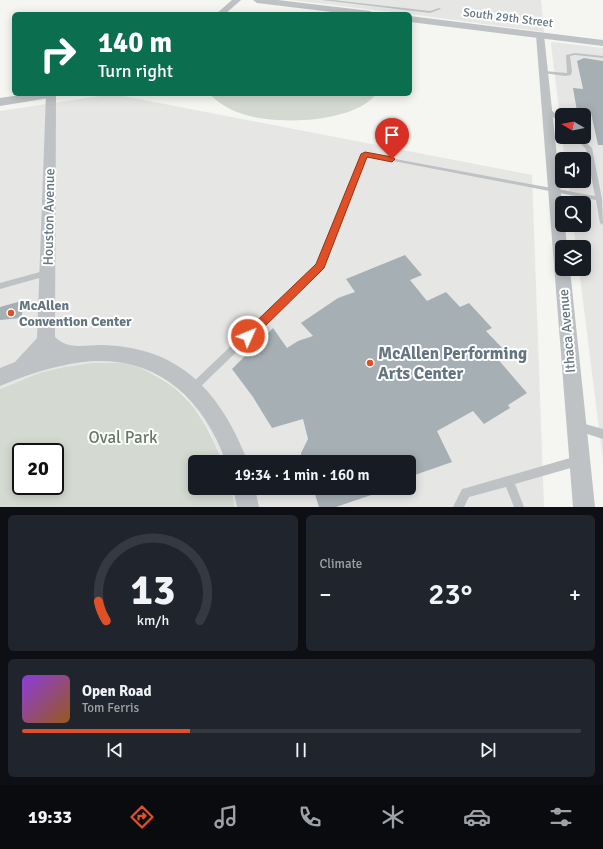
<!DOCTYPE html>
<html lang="en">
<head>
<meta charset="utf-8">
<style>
  :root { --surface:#171b24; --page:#20242c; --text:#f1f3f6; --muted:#9ea1a6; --line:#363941; --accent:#df5027 }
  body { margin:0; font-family:Signika,sans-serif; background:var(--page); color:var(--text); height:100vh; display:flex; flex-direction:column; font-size:15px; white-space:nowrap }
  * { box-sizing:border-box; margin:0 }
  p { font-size:13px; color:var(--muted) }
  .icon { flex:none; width:22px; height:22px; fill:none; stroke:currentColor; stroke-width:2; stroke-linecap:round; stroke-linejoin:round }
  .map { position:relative; height:507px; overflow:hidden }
  .side { display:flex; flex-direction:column; gap:8px; padding:8px; background:#0d0f14; flex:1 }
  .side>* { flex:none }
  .hud { position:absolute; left:12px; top:12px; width:400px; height:84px; border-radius:6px; box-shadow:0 2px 10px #0003; background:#0b6e4f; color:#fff; overflow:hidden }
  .needle { width:26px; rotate:280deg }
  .fabs { position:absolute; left:555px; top:108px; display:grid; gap:8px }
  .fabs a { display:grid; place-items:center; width:36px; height:36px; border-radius:6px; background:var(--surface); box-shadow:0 2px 10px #0003; font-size:20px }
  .speed { position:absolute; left:12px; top:443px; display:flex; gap:8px; font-size:20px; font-weight:700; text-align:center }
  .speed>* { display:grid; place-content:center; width:52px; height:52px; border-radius:50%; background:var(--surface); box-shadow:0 2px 10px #0003; line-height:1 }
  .speed .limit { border:2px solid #111; border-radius:6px; background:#fff; color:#111 }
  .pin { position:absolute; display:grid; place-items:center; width:34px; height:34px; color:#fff; margin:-41px -17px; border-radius:50% 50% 50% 0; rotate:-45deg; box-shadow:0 0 4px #0007 }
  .pin .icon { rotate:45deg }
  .me { position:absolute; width:44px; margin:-22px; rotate:46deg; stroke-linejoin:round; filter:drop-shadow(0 0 3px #0008) }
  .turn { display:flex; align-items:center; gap:14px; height:84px; padding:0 20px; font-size:18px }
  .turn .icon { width:52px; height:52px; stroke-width:2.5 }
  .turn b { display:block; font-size:28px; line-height:34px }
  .big { font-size:30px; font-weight:600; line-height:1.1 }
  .side .card { flex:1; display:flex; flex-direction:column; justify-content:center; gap:6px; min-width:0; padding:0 14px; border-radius:6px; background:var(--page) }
  .side .dial { align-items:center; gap:0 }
  .dial svg { height:104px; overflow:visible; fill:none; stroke:var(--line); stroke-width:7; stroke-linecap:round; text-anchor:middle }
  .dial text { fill:var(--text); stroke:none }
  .song { display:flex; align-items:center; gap:12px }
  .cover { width:48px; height:48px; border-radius:6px; background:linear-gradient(135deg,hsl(270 70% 55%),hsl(30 70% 35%)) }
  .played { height:4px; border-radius:2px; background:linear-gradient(90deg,var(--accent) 30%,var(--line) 30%) }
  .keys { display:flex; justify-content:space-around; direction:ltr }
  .heat { display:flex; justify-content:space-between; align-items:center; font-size:22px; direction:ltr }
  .side .tiles { flex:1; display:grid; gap:8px; grid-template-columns:1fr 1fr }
  .card:last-child { grid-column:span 2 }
  .trip { position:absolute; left:188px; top:455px; width:228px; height:40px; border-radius:6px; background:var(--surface); box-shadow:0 2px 10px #0003; font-weight:600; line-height:40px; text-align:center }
  .dock { display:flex; height:64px; justify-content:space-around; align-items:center; background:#090b0e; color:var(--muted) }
  .dock .icon { width:28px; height:28px }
  .dock .active { color:var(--accent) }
  .dock b { font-size:18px; color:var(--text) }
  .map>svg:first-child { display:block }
  .built { fill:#e6e7e5 }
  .green { fill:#d4dad1; fill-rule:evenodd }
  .building { fill:#a6afb4 }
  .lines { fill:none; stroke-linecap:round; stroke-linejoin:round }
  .service { fill:#bec2c5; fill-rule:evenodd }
  .minor { fill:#bec2c5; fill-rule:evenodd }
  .tertiary { fill:#bec2c5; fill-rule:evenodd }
  .route { fill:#df5027; stroke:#913419 }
  .poi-dot { fill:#df5027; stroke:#fff; stroke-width:1.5 }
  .labels { text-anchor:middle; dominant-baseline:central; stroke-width:4; stroke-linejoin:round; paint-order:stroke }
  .far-street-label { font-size:12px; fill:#647582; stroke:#fff }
  .street-label { font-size:14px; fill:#647582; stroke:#fff }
  .poi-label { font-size:14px; font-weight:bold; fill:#647582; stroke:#fff; text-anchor:start }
  .near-poi-label { font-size:17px; font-weight:bold; fill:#647582; stroke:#fff; text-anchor:start }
  .near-park-label { font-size:17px; fill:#687963; stroke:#fff }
</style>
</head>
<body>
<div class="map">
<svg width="603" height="507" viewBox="0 0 603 507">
  <rect width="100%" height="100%" fill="#f5f5f1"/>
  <!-- built -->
  <path class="built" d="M290,0H541L544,32L410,14Z
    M552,42L603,48V461L579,269H584V247H576L573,225H584V203H571L568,181H584V159H565L562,137H584V115H562V134L551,44Z
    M113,94L532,175L544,507H235L231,488H409V462H223L210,432L199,414L185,396L163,379L145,370L120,363H92L64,367L39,373L0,389V111Z"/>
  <!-- green -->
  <path class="green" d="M209,94H376C354,123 278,125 246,115C231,111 220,104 209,94Z
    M92,363C101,363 110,363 120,363C132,364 144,369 154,375C192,394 207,425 223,462H195V488H231L235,507H0V389L39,373L64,367ZM21,452H55V486H21Z"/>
  <!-- building -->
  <path class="building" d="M584,58L603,61V145H598L591,113L577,111L573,88L583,89L577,61Z
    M405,255L422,275L410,280L427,301L446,292L460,307L469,303L492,328L486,331L505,351L496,357L527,393L508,405L510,408L484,424L473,411L437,431L452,462L409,477V462H301V453L308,439L303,419L272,428L253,397L232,369L273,328L287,348L298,341L313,336L301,323L338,298L355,292L346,279Z
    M25,300L21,318L0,320V307Z
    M313,488H385L386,490L336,507H319Z"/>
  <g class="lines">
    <!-- service -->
    <path class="service" d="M322,0H333L430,11L439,8L441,9L430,13Z
      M575,53L603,56V58L575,55L570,56L572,71L571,75L565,76L544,73L542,72L544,71L567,73L566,55Z
      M545,108H549L562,120V125L545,110Z
      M574,137H580L592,148L602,199L603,225L600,223L596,200L367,156L323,268L196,391L193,392L190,391L189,388L190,385L317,264L363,153L595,196L586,149Z
      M47,270L50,271L51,273L50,275L0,289V283Z
      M578,422L603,429V439L575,430L573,427L575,424Z
      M577,456L581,457L582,461L581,465L515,484L524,507H514L506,487L469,497L464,507H453L462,489L466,488Z"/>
    <!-- minor -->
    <path class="minor" d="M537,33H540L544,35L562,203V225H565L567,247H562V269H570L595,507H573L536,35Z
      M46,94H56L55,337C69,351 86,344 104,345C182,348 221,393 248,462H226C199,386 141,346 61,366C40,370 20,378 0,386V368L15,362L37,338Z
      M233,488H255L259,507H237Z"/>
    <!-- tertiary -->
    <path class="tertiary" d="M232,0H241L225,14H216Z
      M253,0H278L370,11L374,14H349L257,3Z
      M410,16L603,40V46L410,22Z
      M27,94H55L53,97L49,98L0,106V98Z"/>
  </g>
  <!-- route -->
  <path class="route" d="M365,152L392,157L395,159L392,162L367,157L324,268L251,340L248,341L244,340L242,336L244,333L316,264L361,154Z"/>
  <!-- markers -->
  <g class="poi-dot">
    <circle cx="11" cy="313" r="4"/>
    <circle cx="370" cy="363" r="4"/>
  </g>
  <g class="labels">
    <!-- far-street labels -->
    <g class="far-street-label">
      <text transform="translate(508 18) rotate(7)">South 29th Street</text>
    </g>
    <!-- street labels -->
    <g class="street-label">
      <text transform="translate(49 217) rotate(-89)">Houston Avenue</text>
      <text transform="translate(567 331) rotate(-95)">Ithaca Avenue</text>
    </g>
    <!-- poi labels -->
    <g class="poi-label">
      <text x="19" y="305">McAllen<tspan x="19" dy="16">Convention Center</tspan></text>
    </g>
    <!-- near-poi labels -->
    <g class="near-poi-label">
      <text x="378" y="353">McAllen Performing<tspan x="378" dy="20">Arts Center</tspan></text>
    </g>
    <!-- near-park labels -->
    <g class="near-park-label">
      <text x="123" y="437">Oval Park</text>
    </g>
  </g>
</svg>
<div class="fabs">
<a><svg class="needle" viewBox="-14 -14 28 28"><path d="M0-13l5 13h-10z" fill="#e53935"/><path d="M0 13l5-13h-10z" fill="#9ea1a6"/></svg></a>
<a><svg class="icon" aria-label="sound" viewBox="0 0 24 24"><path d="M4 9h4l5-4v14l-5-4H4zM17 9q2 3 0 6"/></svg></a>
<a><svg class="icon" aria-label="search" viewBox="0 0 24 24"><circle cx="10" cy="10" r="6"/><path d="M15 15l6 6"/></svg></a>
<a><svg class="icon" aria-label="layers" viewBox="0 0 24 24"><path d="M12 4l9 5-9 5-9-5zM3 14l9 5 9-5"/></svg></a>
</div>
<div class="speed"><div class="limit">20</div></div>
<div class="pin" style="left:392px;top:159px;background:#d93025"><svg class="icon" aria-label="arrive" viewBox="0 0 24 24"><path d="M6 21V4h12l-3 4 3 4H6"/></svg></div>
<svg class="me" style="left:248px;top:336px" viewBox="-20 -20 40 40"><circle r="17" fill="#df5027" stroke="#fff" stroke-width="3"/><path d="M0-11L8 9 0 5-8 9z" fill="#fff"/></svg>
<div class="trip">19:34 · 1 min · 160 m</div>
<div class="hud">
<div class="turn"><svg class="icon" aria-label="right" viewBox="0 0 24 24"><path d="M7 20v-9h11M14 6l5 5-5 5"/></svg><div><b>140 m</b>Turn right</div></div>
</div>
</div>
<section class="side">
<div class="tiles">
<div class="card dial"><svg viewBox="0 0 100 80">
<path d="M14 69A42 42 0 1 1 86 69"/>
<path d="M14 69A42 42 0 0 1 8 54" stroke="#df5027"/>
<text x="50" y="56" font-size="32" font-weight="700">13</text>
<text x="50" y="72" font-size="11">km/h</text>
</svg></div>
<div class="card"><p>Climate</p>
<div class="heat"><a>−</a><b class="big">23°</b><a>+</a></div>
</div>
<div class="card">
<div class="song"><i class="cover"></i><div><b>Open Road</b><p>Tom Ferris</p></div></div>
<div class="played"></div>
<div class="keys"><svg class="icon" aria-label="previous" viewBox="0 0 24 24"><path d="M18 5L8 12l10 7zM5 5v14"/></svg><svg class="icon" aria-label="pause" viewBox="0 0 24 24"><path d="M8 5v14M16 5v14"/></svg><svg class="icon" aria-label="next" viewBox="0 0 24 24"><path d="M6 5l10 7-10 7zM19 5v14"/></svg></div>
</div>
</div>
</section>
<nav class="dock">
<b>19:33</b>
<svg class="icon active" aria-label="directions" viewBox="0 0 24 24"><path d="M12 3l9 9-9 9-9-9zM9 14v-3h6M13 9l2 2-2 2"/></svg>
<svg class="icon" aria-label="music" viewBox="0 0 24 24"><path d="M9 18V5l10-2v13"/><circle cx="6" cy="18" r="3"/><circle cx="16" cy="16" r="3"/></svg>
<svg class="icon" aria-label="phone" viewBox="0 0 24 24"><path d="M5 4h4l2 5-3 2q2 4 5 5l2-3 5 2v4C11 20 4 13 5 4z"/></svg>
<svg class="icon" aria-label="climate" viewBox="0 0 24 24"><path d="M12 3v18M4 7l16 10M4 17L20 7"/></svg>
<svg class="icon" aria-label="car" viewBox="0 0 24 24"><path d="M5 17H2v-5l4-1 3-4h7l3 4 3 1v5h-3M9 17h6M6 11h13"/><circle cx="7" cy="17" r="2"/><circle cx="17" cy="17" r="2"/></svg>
<svg class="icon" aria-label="filters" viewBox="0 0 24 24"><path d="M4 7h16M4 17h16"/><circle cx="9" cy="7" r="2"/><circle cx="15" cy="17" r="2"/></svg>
</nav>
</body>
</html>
